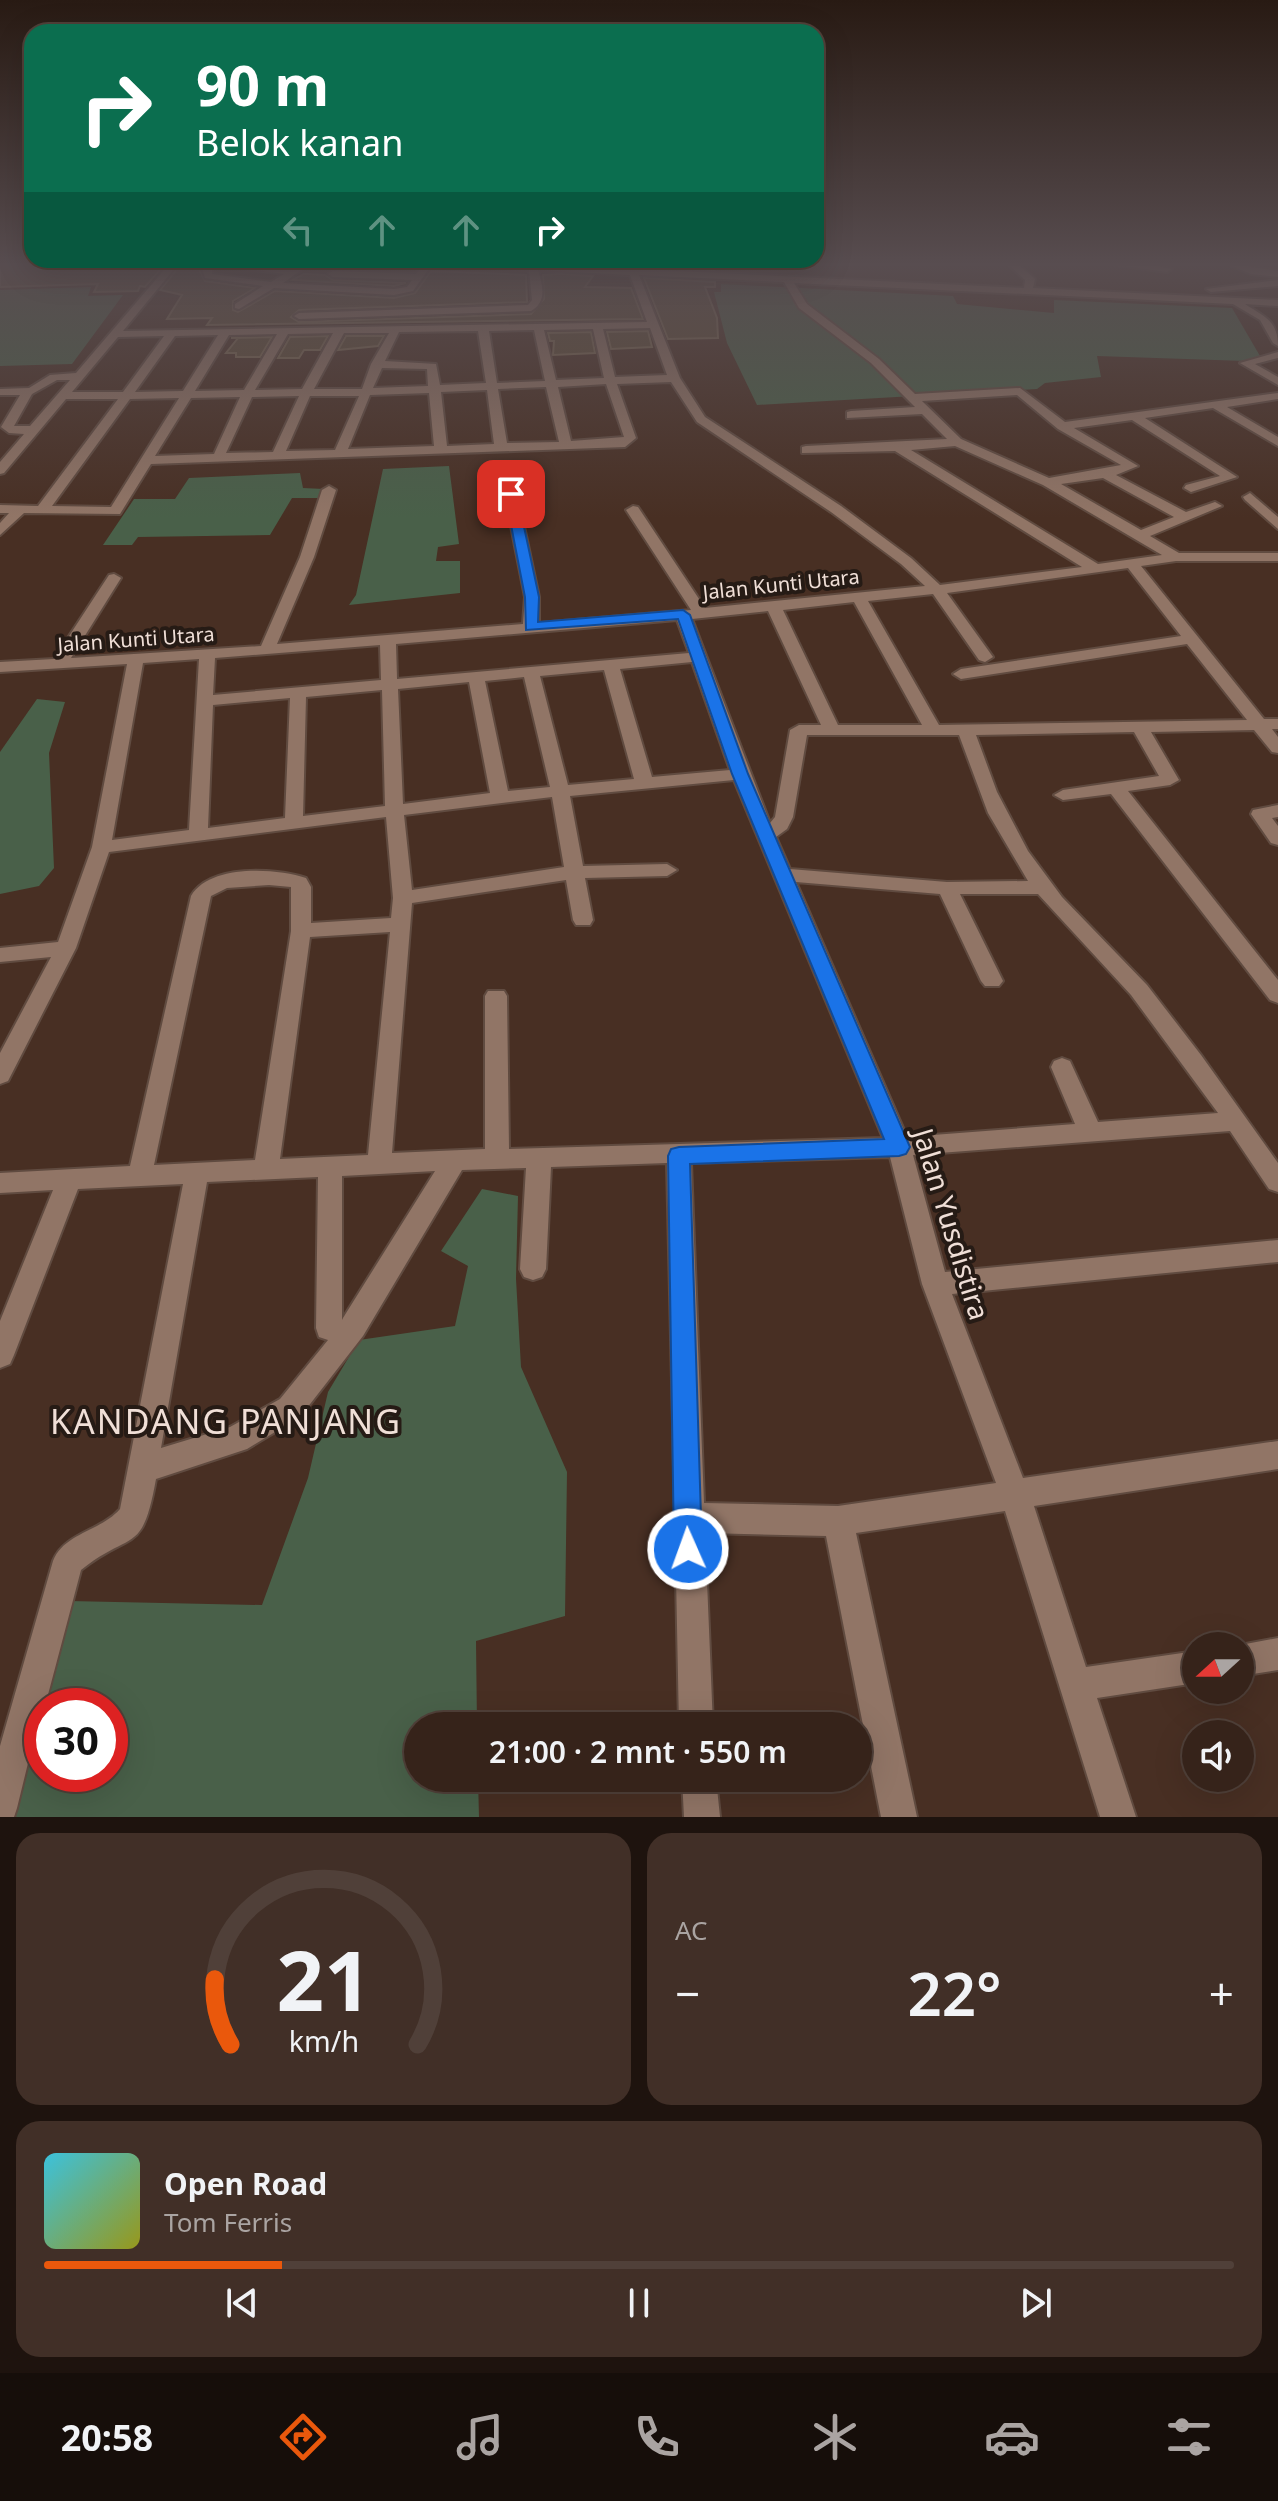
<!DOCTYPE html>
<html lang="id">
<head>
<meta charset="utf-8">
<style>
  :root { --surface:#36231a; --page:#412f27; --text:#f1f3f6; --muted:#aaa4a2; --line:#504039; --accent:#ea580c }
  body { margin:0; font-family:"Noto Sans",sans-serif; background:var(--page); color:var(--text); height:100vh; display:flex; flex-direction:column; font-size:30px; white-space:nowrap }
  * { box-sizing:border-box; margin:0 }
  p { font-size:26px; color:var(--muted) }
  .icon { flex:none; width:44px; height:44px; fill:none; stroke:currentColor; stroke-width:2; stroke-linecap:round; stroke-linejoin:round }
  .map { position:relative; height:1817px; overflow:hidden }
  .drawer { display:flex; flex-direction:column; gap:16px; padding:16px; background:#1e130e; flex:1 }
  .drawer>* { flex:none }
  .hud { position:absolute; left:24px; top:24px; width:800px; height:244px; border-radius:24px; box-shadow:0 8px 32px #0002,0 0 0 2px var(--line); background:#0b6e4f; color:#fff; overflow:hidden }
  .needle { width:52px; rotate:249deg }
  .controls { position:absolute; left:1182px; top:1632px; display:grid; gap:16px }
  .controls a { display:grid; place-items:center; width:72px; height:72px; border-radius:50%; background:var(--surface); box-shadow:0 8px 32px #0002,0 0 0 2px var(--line); font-size:40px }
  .speed { position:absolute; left:24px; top:1688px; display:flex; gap:16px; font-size:40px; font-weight:700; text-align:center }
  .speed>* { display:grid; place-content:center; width:104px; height:104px; border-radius:50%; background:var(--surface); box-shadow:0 8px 32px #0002,0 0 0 2px var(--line); line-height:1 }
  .speed .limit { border:12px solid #d22; background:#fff; color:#111 }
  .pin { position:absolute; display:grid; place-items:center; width:68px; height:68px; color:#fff; margin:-34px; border-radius:16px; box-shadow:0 4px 12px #0006 }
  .me { position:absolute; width:88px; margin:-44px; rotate:358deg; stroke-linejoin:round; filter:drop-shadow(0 0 6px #0008) }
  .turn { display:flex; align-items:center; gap:28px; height:168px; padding:0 40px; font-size:36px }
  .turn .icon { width:104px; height:104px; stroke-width:2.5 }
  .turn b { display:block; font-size:56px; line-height:68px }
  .lanes { display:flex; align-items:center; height:76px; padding:0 40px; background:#0003; justify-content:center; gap:40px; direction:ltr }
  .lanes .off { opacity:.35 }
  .big { font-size:60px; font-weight:600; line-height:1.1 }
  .drawer .widget { flex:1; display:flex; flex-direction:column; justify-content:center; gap:12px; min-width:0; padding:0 28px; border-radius:24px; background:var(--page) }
  .drawer .dial { align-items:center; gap:0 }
  .dial svg { height:208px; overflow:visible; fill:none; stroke:var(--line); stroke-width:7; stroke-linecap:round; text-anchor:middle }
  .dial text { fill:var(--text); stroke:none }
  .song { display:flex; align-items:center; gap:24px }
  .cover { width:96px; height:96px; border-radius:12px; background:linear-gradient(135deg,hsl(190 70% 55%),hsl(60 70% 35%)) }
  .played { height:8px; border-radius:4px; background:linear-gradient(90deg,var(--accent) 20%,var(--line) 20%) }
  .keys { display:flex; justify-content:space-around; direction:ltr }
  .heat { display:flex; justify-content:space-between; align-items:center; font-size:44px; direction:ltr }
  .drawer .tiles { flex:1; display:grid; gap:16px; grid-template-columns:1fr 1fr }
  .widget:last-child { grid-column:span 2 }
  .trip { position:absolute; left:404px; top:1712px; width:468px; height:80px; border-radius:40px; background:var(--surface); box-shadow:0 8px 32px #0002,0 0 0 2px var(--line); font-weight:600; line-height:80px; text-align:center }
  .dock { display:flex; height:128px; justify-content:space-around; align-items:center; background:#160e0a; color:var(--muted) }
  .dock .icon { width:56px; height:56px }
  .dock .on { color:var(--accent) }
  .dock b { font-size:36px; color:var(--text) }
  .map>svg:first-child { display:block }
  .green { fill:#496049; fill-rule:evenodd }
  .building { fill:#5c4b34; stroke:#7a6850; stroke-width:2 }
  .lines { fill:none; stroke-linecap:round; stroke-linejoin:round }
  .minor-casing { stroke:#604b40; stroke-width:4 }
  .minor { fill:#917566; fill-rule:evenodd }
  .route { fill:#1a73e8; stroke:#114b97; stroke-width:2 }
  .labels { text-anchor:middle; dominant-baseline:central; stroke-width:8; stroke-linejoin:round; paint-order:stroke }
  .far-street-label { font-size:20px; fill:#f0dfd7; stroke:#261b15 }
  .near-street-label { font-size:28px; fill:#f0dfd7; stroke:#261b15 }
  .near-quarter-label { font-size:34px; letter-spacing:2px; fill:#f0dfd7; stroke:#261b15 }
</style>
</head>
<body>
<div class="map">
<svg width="1278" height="1817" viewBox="0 0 1278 1817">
  <rect width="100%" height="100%" fill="#482f23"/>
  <!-- green -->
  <path class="green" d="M721,284L953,296L957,304L1054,313V300L1232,308L1260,356L1245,361L1097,356L1101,377L1045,383L1037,389L757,405L727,343L714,292H721Z
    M91,287L88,296L123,295L72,364L0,366V290Z
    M449,466L459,544L438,547L436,561H460V593L349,605L356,595L383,469Z
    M300,473L303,488L324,489L322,498H292L270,535L138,537L132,545H103L134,499H175L189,478Z
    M37,699L65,702L49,753L54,868L39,886L0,894V752Z
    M482,1189L518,1196L516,1279L521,1367L567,1472L565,1616L476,1641L477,1726H418V1778H478L479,1817H7L69,1601L262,1605L308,1478L328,1392L359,1340L455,1326L468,1266L441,1251ZM42,1706H110V1774H42Z"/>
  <!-- building -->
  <path class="building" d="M0,263H166L145,287L140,286L138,291L94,292L98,284L0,287Z
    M182,263H204L199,269L205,281L255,288L233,301V310L238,312L275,291L394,298L415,293L431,271L526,275L527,302L299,310L291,317L299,322L531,314L544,299L543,275L561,274L593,276L585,287L631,288L643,319L207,325L212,318L167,319L182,295L160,290Z
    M646,263H714V270L645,266Z
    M304,274L325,275L333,280L406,283L394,286L292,280Z
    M644,278L715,282V287H705L717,318L718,338L668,339Z
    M648,331L652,347L611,349L607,332Z
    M591,332L595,353L553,355L554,341H550L548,333Z
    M328,336L320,350H304L299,358H278L290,337Z
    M346,336H384L378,346L338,350Z
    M272,337L260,357H236V353H226L238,338H231Z"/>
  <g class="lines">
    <!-- minor casing -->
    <g class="minor-casing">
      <path id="minor" d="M170,263H179L123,331L647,322L630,275L538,270C543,286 547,302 531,311L299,319L294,316L299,313L528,305L532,300L529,270L439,263H511L1024,288L1025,280L1007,263H1017L1035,279L1033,288L1278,300V306L1245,304C1263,316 1278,320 1278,346L1273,343L1260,320L1233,304L794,283L807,304L879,359L915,394L1020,388L1065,422L1278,393V399L1227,407L1278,437V446L1213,408L1145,418L1237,477L1191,492L1184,488L1186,485L1220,476L1132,420L1074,428L1138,466L1116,475L1186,512L1215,502L1222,506L1150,536L1179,553H1278V561H1176L1141,566L1264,719H1278V729H1272L1278,737V753L1272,752L1254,730L1151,732L1179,780L1170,785L1128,791L1278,980V1003L1270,1000L1111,794L1063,800L1054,795L1063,790L1159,776L1134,732L976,735L997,792L1028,851L1062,897L1147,985L1201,1055L1278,1163V1192L1269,1189L1230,1131L913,1155L945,1272L1278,1240V1262L952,1294L1023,1478L1278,1441V1469L1034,1506L1086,1667L1196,1651V1683L1097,1698L1136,1817H1100L1005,1511L856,1533L917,1817H881L826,1536L705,1533L713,1726H679L675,1525L672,1518L675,1512L667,1163L551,1167L546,1269L542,1277L533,1280L524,1277L520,1269L526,1168L462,1170L363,1336L300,1417L247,1449L156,1479C142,1557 132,1529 81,1570L45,1706H42L17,1808L14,1817H0V1746L53,1561C64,1533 101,1531 120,1509L183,1184L78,1189L14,1355L10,1364L0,1368V1321L53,1190L0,1193V1173L130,1166L191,896C210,864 275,868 306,878L311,887V923L391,918L393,898L386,817L109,852L76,948L8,1081L0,1084V1053L51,957L0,962V948L58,942L92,847L127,664L0,672V662L54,659L109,575L114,574L121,578L71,658L261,646L300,557L322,490L329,486L336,490L314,557L277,644L523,624L525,597L500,470L506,466L512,470L539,597V623L691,610L626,510L633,506L638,507L705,608L925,586L901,564L831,512L697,422L671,382L617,384L636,438L625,447L151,464L120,514L24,513L0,535V523L9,513H0V505L38,506L118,399H66L4,473L0,474V462L24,434L9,433L1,427L20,395H0V389L29,388L50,375L76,373ZM639,275L784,282L799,308L871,363L915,407L851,411L847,412V418L922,414L947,439L806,446L802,447V453L895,451L1082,567L940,585L911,558L841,506L705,417L680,378ZM650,328L667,375L615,377L603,329ZM593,329L604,378L556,380L544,330ZM534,330L545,381L497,383L489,331ZM478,331L486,383L440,385L436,364L385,361L399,332ZM333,333L302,389L255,390L288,334ZM344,333H389L371,364L362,389H314ZM277,334L244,390L195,391L229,335ZM218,335L183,391L135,392L175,336ZM164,336L123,392H72L118,337ZM382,368L427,369L428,386L373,388ZM57,380H70L30,426H14L32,394ZM606,384L624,437L571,441L558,387ZM546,387L559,442L507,443L498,389ZM487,390L494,444L447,446L441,392ZM429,393L434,446L348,449L370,395ZM1017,395L1058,429L1121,465L1049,478L961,439L922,401ZM299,396L273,452L226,453L252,397ZM310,396H359L335,450L286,451ZM240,397L214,454L155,456L191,398ZM179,398L111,507L52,506L130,399ZM955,446L1043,485L1162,555L1098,564L911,450ZM1103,478L1174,517L1141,530L1061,484ZM1128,568L1181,636L961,669L953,674L961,679L1187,644L1247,720L939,725L868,601L933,594L979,660L985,662L993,657L947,593ZM854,602L922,725H838L783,610ZM768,611L821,725H799L790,730L775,817L770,823L692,619ZM677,620L689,653L397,679L396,644ZM380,645L381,680L213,695L215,658ZM199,659L189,830L112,840L143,663ZM692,662L730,770L652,777L620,669ZM604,670L634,779L568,785L540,676ZM524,677L550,787L508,791L485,681ZM469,682L490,793L403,804L398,689ZM382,690L385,806L303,816L306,697ZM290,698L285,818L208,828L213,705ZM807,735H959L988,813L1028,881L947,882L790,869L776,837L787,829L793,817ZM734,780L883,1138L509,1149L507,996L504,991H488L485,996V1149L392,1153L412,903L566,880L573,920L576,925H590L593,920L585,878L667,876L677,870L667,864L583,866L570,796ZM552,797L564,867L412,890L404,815ZM796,882L940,894L981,981L985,986H999L1003,981L960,894H1038L1131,995L1218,1113L1098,1122L1070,1061L1062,1058L1054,1061L1051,1067L1075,1124L907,1137ZM269,885L291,887V931L255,1160L154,1165L211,896L227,888ZM390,932L368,1155L280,1159L310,937ZM890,1157L922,1284L996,1483L838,1506L704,1503L691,1163ZM435,1171L343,1318L342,1320V1176ZM318,1177L316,1328L319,1337L328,1340L280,1399L230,1427L161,1448L207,1182Z
        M210,263H251L291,269L300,263H311L283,283L394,289L407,287L412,280L333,277L328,274L333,271L416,274L424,263H433L413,291L394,295L274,288L239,309L235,308V304L263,286L205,278L202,268ZM223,264L227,266L284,274L271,282L212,274V269Z
        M1103,263H1140L1172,269L1167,272Z
        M1225,263L1278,271V277L1251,274Z
        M1278,280V286L1211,292L1206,289Z
        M1278,352V358L1255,364L1278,377V385L1240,363Z
        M1250,493L1278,517V529L1245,500L1243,497Z
        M1278,805V817L1272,818L1278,826V845L1271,843L1251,814L1253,810Z
        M1278,1638V1670L1240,1676V1646H1235Z
        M682,1778H716L720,1817H684Z"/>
    </g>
    <!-- minor -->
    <use href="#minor" class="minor"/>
  </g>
  <!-- sky -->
  <linearGradient id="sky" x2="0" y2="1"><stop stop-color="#281a13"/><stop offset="0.51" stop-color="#584d50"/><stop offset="1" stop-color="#584d50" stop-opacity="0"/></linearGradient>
  <rect width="1278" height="518" fill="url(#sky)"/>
  <!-- route -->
  <path class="route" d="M511,490L517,494L539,597L538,622L683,610L690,615L748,774L910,1147L906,1154L899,1156L690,1164L702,1549L698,1559L688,1563L679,1559L674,1549L668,1156L671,1149L679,1147L884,1139L732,774L678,619L526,630L525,597L505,494Z"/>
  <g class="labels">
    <!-- far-street labels -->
    <g class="far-street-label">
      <text transform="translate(781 584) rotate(-6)">Jalan Kunti Utara</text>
      <text transform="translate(136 639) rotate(-4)">Jalan Kunti Utara</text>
    </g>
    <!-- near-street labels -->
    <g class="near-street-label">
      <text transform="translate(952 1224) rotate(73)">Jalan Yusdistira</text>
    </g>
    <!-- near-quarter labels -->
    <g class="near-quarter-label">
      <text x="226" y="1421">KANDANG PANJANG</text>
    </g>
  </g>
</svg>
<div class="controls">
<a><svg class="needle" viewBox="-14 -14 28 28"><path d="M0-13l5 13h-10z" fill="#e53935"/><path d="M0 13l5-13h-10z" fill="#aaa4a2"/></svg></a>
<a><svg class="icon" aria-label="sound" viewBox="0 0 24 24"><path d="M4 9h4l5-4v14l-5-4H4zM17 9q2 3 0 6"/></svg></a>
</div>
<div class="speed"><div class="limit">30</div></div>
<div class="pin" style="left:511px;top:494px;background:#d93025"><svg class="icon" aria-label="arrive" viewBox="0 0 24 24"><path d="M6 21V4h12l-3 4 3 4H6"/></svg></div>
<svg class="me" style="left:688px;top:1549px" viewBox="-20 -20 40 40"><circle r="17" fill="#1a73e8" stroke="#fff" stroke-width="3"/><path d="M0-11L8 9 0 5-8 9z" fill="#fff"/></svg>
<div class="trip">21:00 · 2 mnt · 550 m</div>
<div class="hud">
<div class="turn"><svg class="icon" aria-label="right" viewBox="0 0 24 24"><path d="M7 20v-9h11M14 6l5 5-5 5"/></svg><div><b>90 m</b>Belok kanan</div></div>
<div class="lanes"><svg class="icon off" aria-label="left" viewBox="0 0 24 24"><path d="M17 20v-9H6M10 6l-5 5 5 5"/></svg><svg class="icon off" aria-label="ahead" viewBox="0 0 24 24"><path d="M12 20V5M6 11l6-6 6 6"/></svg><svg class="icon off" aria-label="ahead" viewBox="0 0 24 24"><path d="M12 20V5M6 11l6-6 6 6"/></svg><svg class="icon" aria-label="right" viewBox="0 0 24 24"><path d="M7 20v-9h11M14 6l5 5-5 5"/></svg></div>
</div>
</div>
<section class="drawer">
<div class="tiles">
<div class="widget dial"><svg viewBox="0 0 100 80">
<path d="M14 69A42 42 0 1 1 86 69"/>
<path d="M14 69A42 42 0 0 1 8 44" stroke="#ea580c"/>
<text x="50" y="56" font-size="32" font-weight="700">21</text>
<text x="50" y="72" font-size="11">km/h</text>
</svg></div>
<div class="widget"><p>AC</p>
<div class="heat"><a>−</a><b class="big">22°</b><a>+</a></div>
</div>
<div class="widget">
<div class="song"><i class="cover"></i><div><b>Open Road</b><p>Tom Ferris</p></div></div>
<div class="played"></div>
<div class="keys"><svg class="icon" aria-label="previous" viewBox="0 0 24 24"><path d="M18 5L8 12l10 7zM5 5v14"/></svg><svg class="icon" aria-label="pause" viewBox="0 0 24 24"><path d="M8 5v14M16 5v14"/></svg><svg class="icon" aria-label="next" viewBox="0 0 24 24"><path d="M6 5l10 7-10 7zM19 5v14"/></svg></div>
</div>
</div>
</section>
<nav class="dock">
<b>20:58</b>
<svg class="icon on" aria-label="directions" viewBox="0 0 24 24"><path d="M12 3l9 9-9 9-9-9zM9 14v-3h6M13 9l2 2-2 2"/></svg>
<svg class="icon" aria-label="music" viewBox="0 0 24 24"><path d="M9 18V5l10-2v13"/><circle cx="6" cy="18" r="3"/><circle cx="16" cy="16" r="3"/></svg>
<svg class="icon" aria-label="phone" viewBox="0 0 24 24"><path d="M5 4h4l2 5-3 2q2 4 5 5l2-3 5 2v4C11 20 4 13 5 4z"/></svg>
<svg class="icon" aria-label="climate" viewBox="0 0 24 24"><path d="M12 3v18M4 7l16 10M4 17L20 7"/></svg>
<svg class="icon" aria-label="car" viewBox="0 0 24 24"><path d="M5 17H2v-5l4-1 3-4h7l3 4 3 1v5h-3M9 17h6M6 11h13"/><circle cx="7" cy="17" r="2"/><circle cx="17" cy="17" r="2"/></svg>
<svg class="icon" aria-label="filters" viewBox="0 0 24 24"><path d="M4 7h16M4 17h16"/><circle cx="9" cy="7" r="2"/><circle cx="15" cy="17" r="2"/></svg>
</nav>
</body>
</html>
